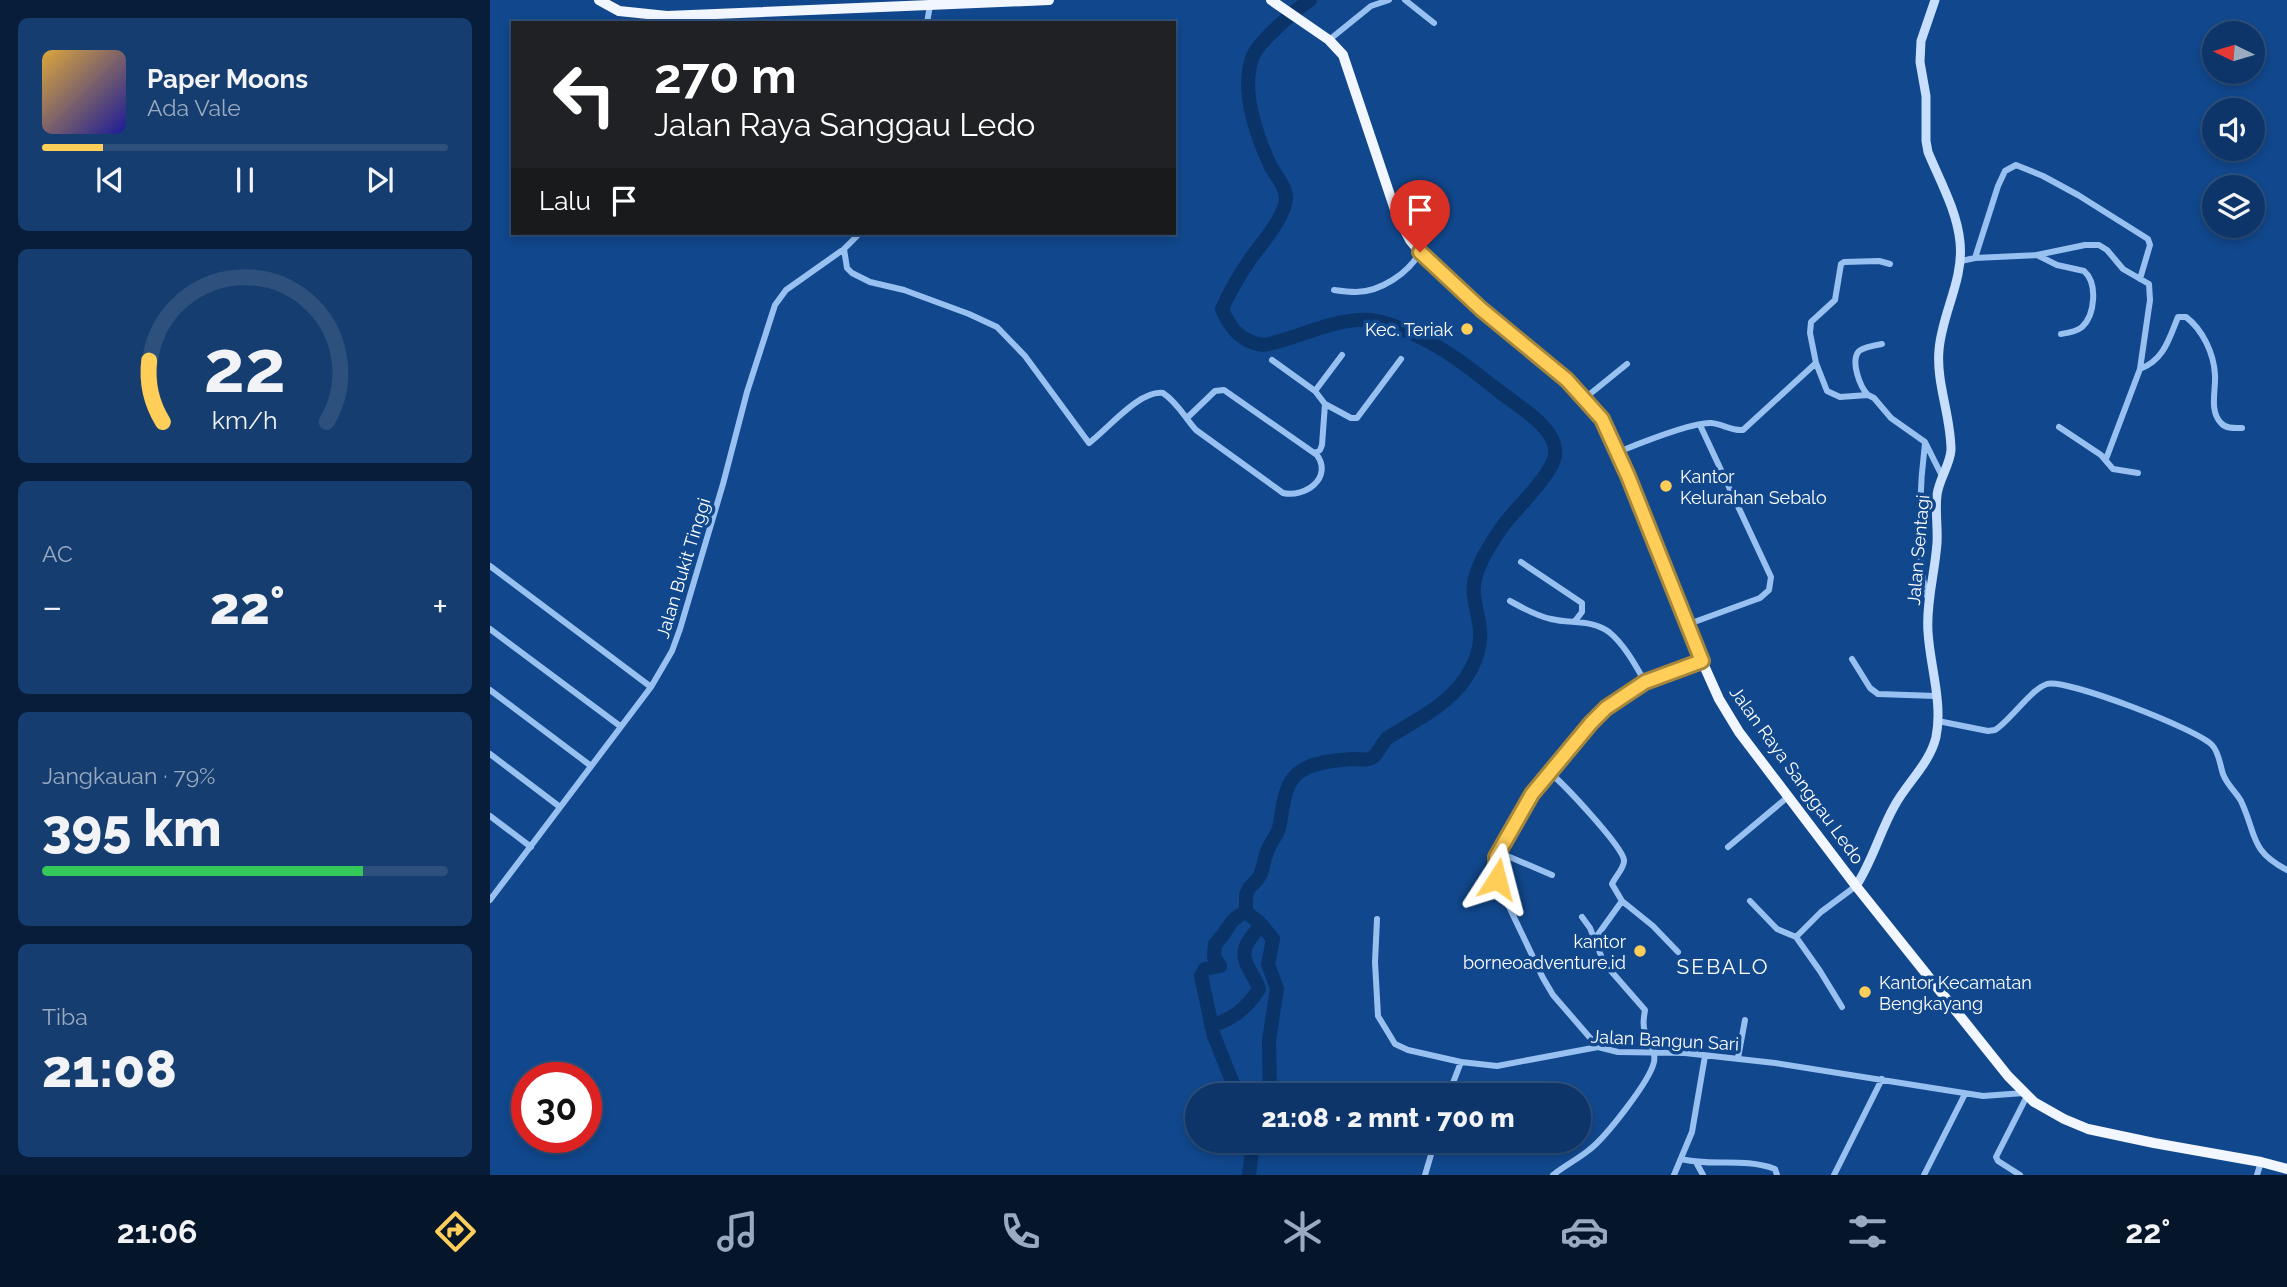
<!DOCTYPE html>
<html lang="id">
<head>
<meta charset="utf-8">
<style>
  :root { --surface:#0d3569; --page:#163d6f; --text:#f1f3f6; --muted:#9aabc0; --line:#2d507d; --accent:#ffce59 }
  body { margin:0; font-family:Raleway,sans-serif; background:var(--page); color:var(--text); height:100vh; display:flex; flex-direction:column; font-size:26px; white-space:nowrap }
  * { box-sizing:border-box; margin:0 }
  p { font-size:23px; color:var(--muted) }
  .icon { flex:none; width:38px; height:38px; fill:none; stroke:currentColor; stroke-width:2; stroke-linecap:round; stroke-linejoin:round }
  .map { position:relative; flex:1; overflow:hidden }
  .panel { display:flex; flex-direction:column; gap:18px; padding:18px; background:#071d3a; width:490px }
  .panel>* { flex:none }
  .guide { position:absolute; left:21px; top:21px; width:665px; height:214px; border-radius:0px; box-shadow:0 4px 10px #0003,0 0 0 2px var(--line); background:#202124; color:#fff; overflow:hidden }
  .needle { width:46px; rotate:275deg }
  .controls { position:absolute; left:1712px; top:21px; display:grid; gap:14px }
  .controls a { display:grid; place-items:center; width:63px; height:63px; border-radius:50%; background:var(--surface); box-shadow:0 4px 10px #0003,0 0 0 2px var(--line); font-size:35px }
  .speed { position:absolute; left:21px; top:1062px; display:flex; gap:14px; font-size:35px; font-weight:700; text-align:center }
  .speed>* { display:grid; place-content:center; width:91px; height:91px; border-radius:50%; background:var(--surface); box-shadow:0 4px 10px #0003,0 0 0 2px var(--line); line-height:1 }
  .speed .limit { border:10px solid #d22; background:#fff; color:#111 }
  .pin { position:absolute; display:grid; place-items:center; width:60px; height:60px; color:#fff; margin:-72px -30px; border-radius:50% 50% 50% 0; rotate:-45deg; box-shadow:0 0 7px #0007 }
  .pin .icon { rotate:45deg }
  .me { position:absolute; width:77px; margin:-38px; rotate:9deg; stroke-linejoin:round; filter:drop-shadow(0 0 5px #0008) }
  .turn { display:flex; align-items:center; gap:24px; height:147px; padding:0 28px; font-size:32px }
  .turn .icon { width:91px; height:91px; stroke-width:2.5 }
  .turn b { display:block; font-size:49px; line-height:60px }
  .then { display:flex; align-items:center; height:66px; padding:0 28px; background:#0003; gap:14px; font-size:26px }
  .big { font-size:52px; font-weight:800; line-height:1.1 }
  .panel .widget { flex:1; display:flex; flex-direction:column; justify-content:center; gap:10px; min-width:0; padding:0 24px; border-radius:10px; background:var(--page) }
  .panel .dial { align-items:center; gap:0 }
  .dial svg { height:182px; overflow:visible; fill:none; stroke:var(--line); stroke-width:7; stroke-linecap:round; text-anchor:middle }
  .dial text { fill:var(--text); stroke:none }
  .song { display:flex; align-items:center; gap:21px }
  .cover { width:84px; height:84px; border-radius:10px; background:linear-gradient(135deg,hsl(40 70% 55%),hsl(240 70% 35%)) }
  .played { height:7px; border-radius:4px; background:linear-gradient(90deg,var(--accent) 15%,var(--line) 15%) }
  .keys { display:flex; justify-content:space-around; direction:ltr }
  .heat { display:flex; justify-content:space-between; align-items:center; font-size:38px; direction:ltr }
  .charge { height:10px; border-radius:5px; background:linear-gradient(90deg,#34c759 79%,var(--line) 0) }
  .trip { position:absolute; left:695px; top:1083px; width:406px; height:70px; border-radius:35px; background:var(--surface); box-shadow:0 4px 10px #0003,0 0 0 2px var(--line); font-weight:800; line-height:70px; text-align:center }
  .tabs { display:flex; height:112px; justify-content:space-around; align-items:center; background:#05152a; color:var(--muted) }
  .tabs .icon { width:49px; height:49px }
  .tabs .on { color:var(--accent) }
  .tabs b { font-size:32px; color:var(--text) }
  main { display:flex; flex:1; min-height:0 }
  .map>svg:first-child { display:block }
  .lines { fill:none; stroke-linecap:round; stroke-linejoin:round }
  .river { stroke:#0a3368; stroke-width:14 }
  .minor { stroke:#98c1f2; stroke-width:6 }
  .secondary { stroke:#c7defc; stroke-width:9 }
  .trunk { stroke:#f1f6ff; stroke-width:10 }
  .route-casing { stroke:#a6863a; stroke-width:18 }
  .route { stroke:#ffce59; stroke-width:12 }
  .poi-dot { fill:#ffce59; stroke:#11478c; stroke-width:2.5 }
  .labels { text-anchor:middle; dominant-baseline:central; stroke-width:7; stroke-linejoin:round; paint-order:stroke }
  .poi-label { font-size:18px; fill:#fff; stroke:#11478c; text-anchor:end }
  .street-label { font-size:18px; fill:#fff; stroke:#11478c }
  .quarter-label { font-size:21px; letter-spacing:2px; fill:#fff; stroke:#11478c }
</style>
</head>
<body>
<main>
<section class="panel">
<div class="widget">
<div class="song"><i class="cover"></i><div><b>Paper Moons</b><p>Ada Vale</p></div></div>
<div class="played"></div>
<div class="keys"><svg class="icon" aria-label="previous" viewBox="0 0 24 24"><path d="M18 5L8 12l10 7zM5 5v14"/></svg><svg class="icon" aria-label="pause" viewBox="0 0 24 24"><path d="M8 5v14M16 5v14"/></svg><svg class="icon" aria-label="next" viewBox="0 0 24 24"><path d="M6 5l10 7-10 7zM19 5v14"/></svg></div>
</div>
<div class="widget dial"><svg viewBox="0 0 100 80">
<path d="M14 69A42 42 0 1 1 86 69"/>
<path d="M14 69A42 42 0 0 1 8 42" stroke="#ffce59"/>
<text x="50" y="56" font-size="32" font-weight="700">22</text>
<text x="50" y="72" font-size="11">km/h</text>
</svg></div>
<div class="widget"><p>AC</p>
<div class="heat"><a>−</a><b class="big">22°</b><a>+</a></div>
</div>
<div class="widget"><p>Jangkauan · 79%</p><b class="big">395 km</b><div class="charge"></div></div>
<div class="widget"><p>Tiba</p><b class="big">21:08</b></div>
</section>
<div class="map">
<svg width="1797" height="1175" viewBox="0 0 1797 1175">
  <rect width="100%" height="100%" fill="#11478c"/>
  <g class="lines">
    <!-- river -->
    <path class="river" d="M721,1026C743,1019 757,1008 769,989C764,972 747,960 758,942C762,935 768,931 770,923
      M748,1096L724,1036L711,976L715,969L730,966L724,957L725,944C739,931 738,919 756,912
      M780,1096L779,1040L787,989L778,964L783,939L770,923L756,912V895L759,888C776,873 770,870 777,852C780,843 786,837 789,828C793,811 793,786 807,774C820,762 846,760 863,759C868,759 874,760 879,759C888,757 891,742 899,737C924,721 947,711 968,688C981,673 992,651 990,630C988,606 978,595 988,569C994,553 1005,537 1015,523C1028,507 1061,475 1065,456C1069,428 1027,406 1009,391C977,366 958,350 921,333C908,327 896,322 881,320C845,317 810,338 774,345C752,343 740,329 732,309C740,291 750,274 761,258C772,243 795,217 796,198C796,186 785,175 780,165C766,134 750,88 763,56C769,41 807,9 820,0
      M759,1175L762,1151L767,1141"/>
    <!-- minor -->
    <path class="minor" d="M915,0L944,23
      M437,23L440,5
      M839,40L881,6L899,0
      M354,249L357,268L362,273L380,282L414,290L479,314L507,327L535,356L599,443C618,429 649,390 673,393C688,403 695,418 706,430L793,493C815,498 843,478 827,455L734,390L725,391L697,418
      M1547,255L1567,265L1594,271C1608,283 1605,315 1592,327C1586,332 1578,333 1571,334
      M1485,258L1508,186L1515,171L1526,165L1553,176L1588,195L1658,239L1660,245L1650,279
      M1471,261L1485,258L1547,255L1595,245H1609L1617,250L1633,269L1659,284L1660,300L1650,369L1616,459
      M844,290C851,291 859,292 866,292C890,292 919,273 930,252
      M782,360L825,391L835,404L832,445L830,450L825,453
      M1326,363L1320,333L1321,322L1345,300L1351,264L1354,262L1389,261L1400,264
      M1650,369C1674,360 1679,339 1688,317H1696C1713,330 1724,354 1725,375C1726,390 1719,411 1731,423C1736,429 1745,428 1752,428
      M825,391L852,355
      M1378,395C1370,387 1360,361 1369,351C1374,347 1386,345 1392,344
      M1095,398L1137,364
      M835,404L861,418H867L911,359
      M1569,427L1611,455L1623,469L1648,473
      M1435,443C1430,483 1425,562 1438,599
      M1128,452C1148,444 1201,422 1221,423C1233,424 1241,431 1253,430L1326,363L1337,391L1350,397L1378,395L1384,398L1401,418L1435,442L1452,476
      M1031,562L1092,603V612L1085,621
      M0,566L161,687
      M1020,601C1033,608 1046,616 1061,619C1081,624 1101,619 1119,632C1134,644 1146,666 1155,682
      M1196,625L1270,598L1279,590L1281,577L1210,425
      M0,629L130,726
      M1362,659L1380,688L1388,694L1446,696
      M0,690L101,766
      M1448,721L1498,731L1505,730C1521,720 1540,690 1557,684C1575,678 1707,729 1722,745C1729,752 1730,765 1733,774C1737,785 1746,792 1751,801C1767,835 1759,850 1797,870
      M0,754L70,807
      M1060,773C1073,783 1132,846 1134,860C1135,867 1125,877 1122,884L1132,901L1104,940
      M0,816L41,847
      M1238,847L1299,796
      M1008,852L1062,875
      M0,900L161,687L182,651L190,629L233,484L257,392L285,305L296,290L354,249L370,233
      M1132,901L1163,926L1188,952
      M1260,901L1287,929L1306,937
      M887,919L885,962L888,1016L905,1044L918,1050L971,1062L1007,1066L1108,1047L1128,1052L1195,1053L1285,1063L1493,1096L1534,1093
      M1352,1007L1330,971L1306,937L1331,912L1366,886
      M1108,1047L1063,995L1053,978L1011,890L1005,871V857L1042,794L1101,723L1116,708L1155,682L1212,661
      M1248,1058L1255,1020
      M958,1096L971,1062
      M1191,1159C1222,1167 1253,1157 1285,1169L1287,1175
      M1207,1164L1213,1175
      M935,1175L945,1141
      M1063,1175C1074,1166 1088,1159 1099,1150C1115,1138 1160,1081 1164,1062C1166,1049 1159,1043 1155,1032C1152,1025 1154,1017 1155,1010L1114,963L1100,928L1092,917
      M1184,1175L1202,1132L1215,1056
      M1344,1175L1392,1079
      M1434,1175L1475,1094
      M1530,1175L1508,1161L1506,1157L1537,1096
      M1767,1175L1771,1162"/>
    <!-- secondary -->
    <path class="secondary" d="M1366,886C1383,860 1390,831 1405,805C1417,783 1440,763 1446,737C1453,703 1440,666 1438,632C1436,602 1445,573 1447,543C1448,527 1445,511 1447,495C1449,479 1460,465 1461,450C1461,416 1446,383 1449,350C1452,313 1474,280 1470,242C1467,211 1450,181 1438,152L1436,141V96L1430,62L1431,41L1445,0"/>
    <!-- trunk -->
    <path class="trunk" d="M109,0L129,11L177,16L559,0
      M781,0L839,40L853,55L906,213L920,240L930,252L991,309L1077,380L1112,419L1138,476L1212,661L1229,699L1249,732L1366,886L1518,1076L1544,1102L1574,1119L1598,1129L1664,1143L1771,1162L1797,1169"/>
  </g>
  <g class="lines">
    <!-- route casing -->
    <g class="route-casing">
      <path id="route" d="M930,252L991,309L1077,380L1112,419L1138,476L1212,661L1155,682L1116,708L1101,723L1042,794L1006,857L1007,879"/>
    </g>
    <!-- route -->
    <use href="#route" class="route"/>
  </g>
  <!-- markers -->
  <g class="poi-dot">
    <circle cx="977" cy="329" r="7"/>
    <circle cx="1176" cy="486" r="7"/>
    <circle cx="1150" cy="951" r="7"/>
    <circle cx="1375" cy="992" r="7"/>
  </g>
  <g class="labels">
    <!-- poi labels -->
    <g class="poi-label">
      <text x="963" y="329">Kec. Teriak</text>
      <text x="1190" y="476" text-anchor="start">Kantor<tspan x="1190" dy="21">Kelurahan Sebalo</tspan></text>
      <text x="1136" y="941">kantor<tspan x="1136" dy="21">borneoadventure.id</tspan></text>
      <text x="1389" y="982" text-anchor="start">Kantor Kecamatan<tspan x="1389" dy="21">Bengkayang</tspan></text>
    </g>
    <!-- street labels -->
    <g class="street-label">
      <text transform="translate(1428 550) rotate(-85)">Jalan Sentagi</text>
      <text transform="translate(193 568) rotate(-73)">Jalan Bukit Tinggi</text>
      <text transform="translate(1307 775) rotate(54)">Jalan Raya Sanggau Ledo</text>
      <text transform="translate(1175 1040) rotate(3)">Jalan Bangun Sari</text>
    </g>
    <!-- quarter labels -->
    <g class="quarter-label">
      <text x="1233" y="966">SEBALO</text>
    </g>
  </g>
</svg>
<div class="controls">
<a><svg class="needle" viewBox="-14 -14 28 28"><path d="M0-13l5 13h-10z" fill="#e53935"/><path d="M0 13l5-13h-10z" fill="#9aabc0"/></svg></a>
<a><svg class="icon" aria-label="sound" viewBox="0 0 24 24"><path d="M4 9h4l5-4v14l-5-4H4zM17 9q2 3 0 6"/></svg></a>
<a><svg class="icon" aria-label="layers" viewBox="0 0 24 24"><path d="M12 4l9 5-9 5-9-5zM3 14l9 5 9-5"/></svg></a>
</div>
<div class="speed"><div class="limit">30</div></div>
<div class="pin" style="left:930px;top:252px;background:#d93025"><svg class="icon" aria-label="arrive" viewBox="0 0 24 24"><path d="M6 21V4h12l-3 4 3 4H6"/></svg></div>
<svg class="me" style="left:1007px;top:879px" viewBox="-20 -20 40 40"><path d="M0-17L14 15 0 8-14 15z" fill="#ffce59" stroke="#fff" stroke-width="4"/></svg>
<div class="trip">21:08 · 2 mnt · 700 m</div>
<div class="guide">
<div class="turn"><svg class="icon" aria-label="left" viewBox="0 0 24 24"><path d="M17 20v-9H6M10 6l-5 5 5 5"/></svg><div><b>270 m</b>Jalan Raya Sanggau Ledo</div></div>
<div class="then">Lalu<svg class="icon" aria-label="arrive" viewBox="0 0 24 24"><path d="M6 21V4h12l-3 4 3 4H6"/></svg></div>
</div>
</div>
</main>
<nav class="tabs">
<b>21:06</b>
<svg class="icon on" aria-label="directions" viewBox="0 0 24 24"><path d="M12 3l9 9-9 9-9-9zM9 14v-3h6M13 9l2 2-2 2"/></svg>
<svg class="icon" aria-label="music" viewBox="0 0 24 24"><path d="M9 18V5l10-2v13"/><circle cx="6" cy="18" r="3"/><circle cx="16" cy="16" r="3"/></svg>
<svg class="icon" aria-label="phone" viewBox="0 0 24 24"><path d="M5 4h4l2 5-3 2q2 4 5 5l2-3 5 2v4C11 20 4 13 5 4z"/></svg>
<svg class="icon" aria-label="climate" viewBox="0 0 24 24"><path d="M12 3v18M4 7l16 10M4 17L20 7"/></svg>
<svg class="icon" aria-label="car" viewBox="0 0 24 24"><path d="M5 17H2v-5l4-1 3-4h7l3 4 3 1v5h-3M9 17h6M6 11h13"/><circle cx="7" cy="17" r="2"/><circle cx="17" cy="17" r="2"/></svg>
<svg class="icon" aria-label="filters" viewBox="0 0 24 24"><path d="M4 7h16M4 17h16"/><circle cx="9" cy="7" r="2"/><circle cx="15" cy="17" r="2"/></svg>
<b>22°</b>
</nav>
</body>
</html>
